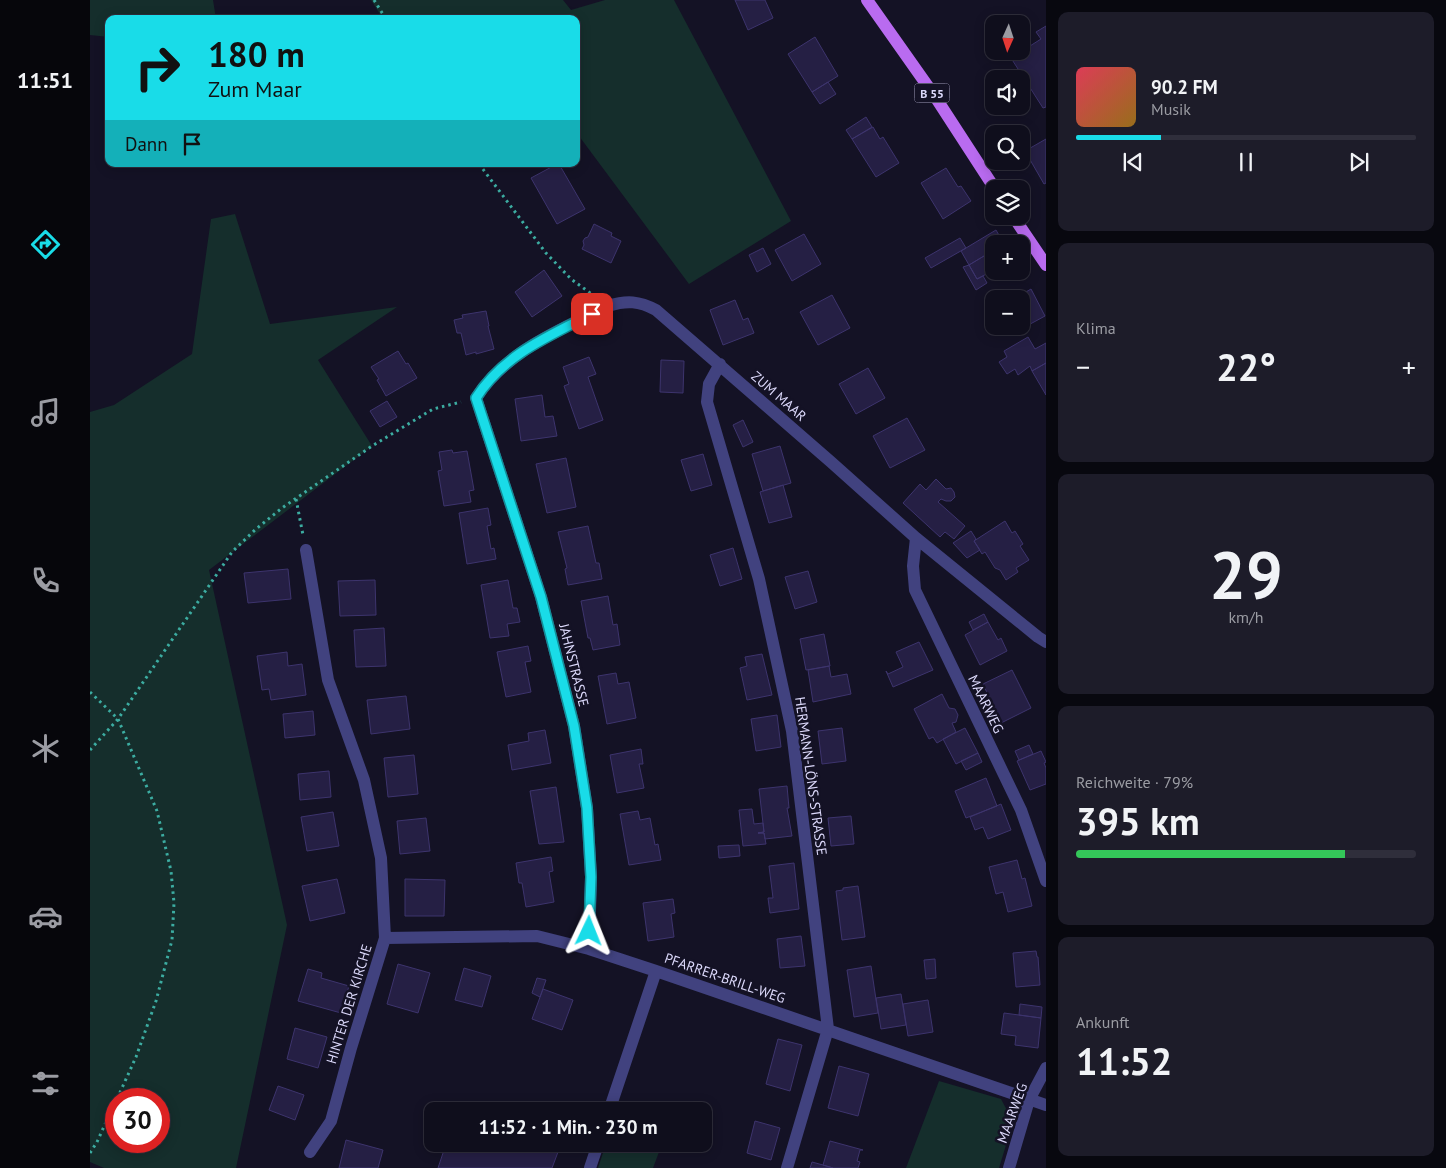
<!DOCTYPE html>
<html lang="de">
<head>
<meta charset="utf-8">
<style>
  :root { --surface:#0f0e1c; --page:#1d1c29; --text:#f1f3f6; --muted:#9b9ca3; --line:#2f2e3b; --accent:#19dce8 }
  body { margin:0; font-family:"PT Sans",sans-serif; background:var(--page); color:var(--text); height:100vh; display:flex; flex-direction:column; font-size:19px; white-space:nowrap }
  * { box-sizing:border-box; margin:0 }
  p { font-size:16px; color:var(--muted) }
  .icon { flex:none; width:28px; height:28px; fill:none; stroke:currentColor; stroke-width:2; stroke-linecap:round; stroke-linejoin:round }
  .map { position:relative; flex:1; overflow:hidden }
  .details { display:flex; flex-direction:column; gap:12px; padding:12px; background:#08080f; width:400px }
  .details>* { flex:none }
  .hud { position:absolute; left:15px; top:15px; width:475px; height:152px; border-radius:10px; box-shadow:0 2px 12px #0003,0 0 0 1px var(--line); background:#19dce8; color:#111; overflow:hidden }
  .needle { width:32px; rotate:183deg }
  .buttons { position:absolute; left:895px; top:15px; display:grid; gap:10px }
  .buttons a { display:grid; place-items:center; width:45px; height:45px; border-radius:10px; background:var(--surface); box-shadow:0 2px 12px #0003,0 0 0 1px var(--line); font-size:25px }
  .speed { position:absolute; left:15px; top:1088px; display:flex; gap:10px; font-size:25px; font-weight:700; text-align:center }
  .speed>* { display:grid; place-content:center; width:65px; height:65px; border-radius:50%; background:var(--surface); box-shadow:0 2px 12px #0003,0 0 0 1px var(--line); line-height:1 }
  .speed .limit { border:8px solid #d22; background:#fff; color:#111 }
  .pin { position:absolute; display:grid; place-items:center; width:42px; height:42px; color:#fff; margin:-21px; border-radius:10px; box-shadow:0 2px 8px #0006 }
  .me { position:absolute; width:55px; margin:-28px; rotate:2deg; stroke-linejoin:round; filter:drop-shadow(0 0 4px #0008) }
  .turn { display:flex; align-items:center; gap:18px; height:105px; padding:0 20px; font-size:22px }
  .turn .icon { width:65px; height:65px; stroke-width:2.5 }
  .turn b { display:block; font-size:35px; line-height:42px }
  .then { display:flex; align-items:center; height:48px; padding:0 20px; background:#0003; gap:10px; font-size:19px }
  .big { font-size:38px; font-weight:700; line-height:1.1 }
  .details .tile { flex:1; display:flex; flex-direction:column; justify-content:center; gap:8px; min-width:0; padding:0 18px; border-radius:10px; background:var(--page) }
  .details .dial { align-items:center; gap:0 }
  .dial b { font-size:65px; line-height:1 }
  .song { display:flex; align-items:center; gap:15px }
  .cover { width:60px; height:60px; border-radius:8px; background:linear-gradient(135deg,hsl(350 70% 55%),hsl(40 70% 35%)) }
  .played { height:5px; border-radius:2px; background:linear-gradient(90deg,var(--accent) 25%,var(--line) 25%) }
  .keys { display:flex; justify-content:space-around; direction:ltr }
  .heat { display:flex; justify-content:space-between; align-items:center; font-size:28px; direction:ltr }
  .charge { height:8px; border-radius:4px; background:linear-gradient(90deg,#34c759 79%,var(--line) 0) }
  .trip { position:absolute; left:334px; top:1102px; width:288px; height:50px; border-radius:10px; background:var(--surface); box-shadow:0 2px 12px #0003,0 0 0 1px var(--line); font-weight:700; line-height:50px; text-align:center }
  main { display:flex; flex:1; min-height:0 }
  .menu { display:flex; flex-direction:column; width:90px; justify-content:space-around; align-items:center; background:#06060b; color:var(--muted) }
  .menu .icon { width:35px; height:35px }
  .menu .on { color:var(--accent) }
  .menu b { font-size:22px; color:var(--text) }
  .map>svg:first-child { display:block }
  .green { fill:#152e2c; fill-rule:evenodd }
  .building { fill:#251f44; stroke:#3d346d }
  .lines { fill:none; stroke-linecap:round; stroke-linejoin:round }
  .path { stroke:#3caca1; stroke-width:3; stroke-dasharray:2.5 4; stroke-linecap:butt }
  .minor { stroke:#41427f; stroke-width:12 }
  .major { stroke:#b96bf0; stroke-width:12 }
  .route-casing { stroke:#108f97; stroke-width:12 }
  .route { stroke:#19dce8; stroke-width:9 }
  .labels { text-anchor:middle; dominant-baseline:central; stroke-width:5; stroke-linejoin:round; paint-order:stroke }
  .shield { fill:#141225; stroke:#a09dbb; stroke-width:1 }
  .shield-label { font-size:12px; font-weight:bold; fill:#dcd9fb }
  .street-label { font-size:14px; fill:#dcd9fb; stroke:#141225 }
</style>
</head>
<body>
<main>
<nav class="menu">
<b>11:51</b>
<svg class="icon on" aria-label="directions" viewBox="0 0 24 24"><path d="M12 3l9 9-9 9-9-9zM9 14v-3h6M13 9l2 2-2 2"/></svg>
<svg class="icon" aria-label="music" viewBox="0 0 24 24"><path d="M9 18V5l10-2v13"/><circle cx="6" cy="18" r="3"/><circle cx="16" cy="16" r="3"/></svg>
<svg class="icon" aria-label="phone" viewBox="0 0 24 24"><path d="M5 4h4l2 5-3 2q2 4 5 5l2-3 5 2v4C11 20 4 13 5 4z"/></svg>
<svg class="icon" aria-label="climate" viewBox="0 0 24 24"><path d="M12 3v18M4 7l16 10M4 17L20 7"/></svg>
<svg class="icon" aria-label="car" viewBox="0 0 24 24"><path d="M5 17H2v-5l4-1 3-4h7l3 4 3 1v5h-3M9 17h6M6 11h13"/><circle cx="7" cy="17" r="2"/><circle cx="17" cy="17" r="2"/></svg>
<svg class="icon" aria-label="filters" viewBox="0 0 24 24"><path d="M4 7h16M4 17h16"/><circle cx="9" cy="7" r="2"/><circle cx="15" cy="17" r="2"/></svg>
</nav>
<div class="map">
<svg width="956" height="1168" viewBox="0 0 956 1168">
  <rect width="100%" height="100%" fill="#141225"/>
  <!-- green -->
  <path class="green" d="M0,0H123L126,19H19V37L0,35Z
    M281,0H473L481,10L515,0H584L701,221L599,284L486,132V19H293Z
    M145,214L180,324L307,307L228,360L282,446L119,570L197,925L146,1168H14L0,1162V412L24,405L102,354L121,219ZM26,1099H69V1141H26Z
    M849,1081L911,1099L923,1122L909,1168H816Z
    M516,1144H572L563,1168H508Z"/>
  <!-- building -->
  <path class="building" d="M645,0H675L683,18L658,30Z
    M956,26V107L953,108L921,58L951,39L946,32Z
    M725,37L748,76L722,92L698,54Z
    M738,82L746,94L730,104L722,92Z
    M776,117L782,127L762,139L756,130Z
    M783,127L790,139L793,137L809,163L786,177L762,139Z
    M956,139V183L954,184L935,151Z
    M467,164H469L495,209L467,224L441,178Z
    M856,168L868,187L871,186L881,201L853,219L831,183Z
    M504,224L522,233L521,236L531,241L521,263L492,249L494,245L493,241L495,238L498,237Z
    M906,230L914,244H904V250L879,265L871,251Z
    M714,234L731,264L702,281L685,250Z
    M870,238L876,248L841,268L835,258Z
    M673,248L681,264L667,272L659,255Z
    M904,250V270L887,279L879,265Z
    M879,265L887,279L893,276L897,283L886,290L873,267Z
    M454,270L472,296L442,317L425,292Z
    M941,289L955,316L920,335L916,326H931V299H924Z
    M742,295L760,328L728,345L710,312Z
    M645,300L653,320L658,318L664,333L633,345L620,310Z
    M396,311L399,326H398L404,349L386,354V352L376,355L371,333H367L364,320L373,318L372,315Z
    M938,337L945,349L956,343V363L942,371L940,366L928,375L925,369L917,374L909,362L917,357L914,351Z
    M308,351L316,364L318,363L327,378L296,396L287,380L289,379L281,367Z
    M499,357L506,374L498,377L513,420L489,429L474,386L479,384L473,367Z
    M571,360L594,361L593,393L570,392Z
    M956,363V395L942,371Z
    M778,368L795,398L766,414L749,384Z
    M452,395L455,417L463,416L467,436L431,441L425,399Z
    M297,401L307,417L290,427L280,411Z
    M817,418L835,450L800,468L783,436Z
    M653,420L663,442L653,447L643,425Z
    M690,446L701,483L673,491L662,454Z
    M362,450L363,453L377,451L384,490L379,491L381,502L354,506L348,471L352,470L349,452Z
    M613,454L622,485L601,491L591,460Z
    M476,458L486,507L457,513L446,464Z
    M846,479L856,489L861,488L864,492L865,497L861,501H856L851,499L848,502L875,526L864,539L855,532L850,537L813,503L830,484L836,490Z
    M693,485L702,517L679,523L670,492Z
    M398,508L401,525L397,526L401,549L404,548L406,559L377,564L369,513Z
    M915,521L922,533L925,531L933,544L930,546L939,560L926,568L928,572L916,580L910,570L905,568L895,552L892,554L884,541Z
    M498,526L506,563H509L512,579L478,585L475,569L477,568L468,532Z
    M881,531L886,539L884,541L890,550L877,558L863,543Z
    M643,548L652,579L630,586L620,555Z
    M198,569L201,599L158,603L154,573Z
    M718,571L727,602L705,609L695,577Z
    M285,580L286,615L250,616L248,581Z
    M418,580L423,608H427L430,622L417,624L419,636L400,638L391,585Z
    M518,596L523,625L527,624L530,645L503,650L500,638H498L491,601Z
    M894,614L898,622L883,630L879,622Z
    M898,622L908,640L911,638L917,651L890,665L875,635Z
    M294,628L296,666L266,667L264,630Z
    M734,634L740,666L716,670L710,639Z
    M829,642L843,670L803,687L796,671L798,674L813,667L806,652Z
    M438,646L441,661L435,662L441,692L416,697L407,652Z
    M197,652L198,666L212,664L216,695L181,700L179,689L172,690L167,656Z
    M672,654L682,695L657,700L650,668L657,666L655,657Z
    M739,666L741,677L757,674L761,694L723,702L718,670Z
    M922,670L941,708L911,723L893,684Z
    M526,673L528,684L539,682L546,718L517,724L508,676Z
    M852,694L859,708L865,709L868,715L866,722L862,723L866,732L847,743L843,737L839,739L824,709Z
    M316,696L320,729L281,734L277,700Z
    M223,711L225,735L195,738L193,714Z
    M687,715L691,747L666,751L661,719Z
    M752,728L756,761L732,764L728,731Z
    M875,728L888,753L866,764L853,739Z
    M455,730L461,763L422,770L418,745L439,741L438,733Z
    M939,745L943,754L929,760L925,751Z
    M551,749L553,764H549L554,788L527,793L520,755Z
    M951,751L956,762L954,763L956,768V784L940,790L927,761Z
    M888,753L892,762L876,770L871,761Z
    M324,755L328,794L298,797L294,758Z
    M239,771L241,797L210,800L208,774Z
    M896,778L907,806L876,818L865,791Z
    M697,786L699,808H697L702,836L675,839L674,833H668L674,832L669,789Z
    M466,787L474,842L449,844L440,791Z
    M911,804L921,830L898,839L893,827L885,830L880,817Z
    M662,809L664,824L673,823L674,832L668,833H674L676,844L653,846L649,810Z
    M548,811L550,820L560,818L565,845L568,844L571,860L539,865L530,814Z
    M243,812L249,846L217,851L211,817Z
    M761,816L764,844L741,846L738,818Z
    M336,818L340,851L310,854L307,821Z
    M649,845L650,856L629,858L628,846Z
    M461,857L463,871L459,872L464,902L436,907L432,883H429L426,863Z
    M927,860L932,879L935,878L942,906L918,912L913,892L906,894L899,867Z
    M704,863L709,909L680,913L678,898H683L679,866Z
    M247,879L255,913L220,921L212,886Z
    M315,879L355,880L354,916H315Z
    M768,886L775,937L752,940L746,891L753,890V888Z
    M583,899L585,913L581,914L584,937L558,941L553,903Z
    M711,936L715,966L690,968L687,939Z
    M946,951L947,957H948L950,985L926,987L923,953Z
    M845,959L846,978L836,979L834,960Z
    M308,964L340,973L328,1013L297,1004Z
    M781,966L788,1013L764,1017L757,970Z
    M374,968L401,976L392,1007L365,1000Z
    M218,969L232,973L231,978L259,986L251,1013L208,1001Z
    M447,978L456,980L450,997L442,993Z
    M453,989L483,1000L472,1030L442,1019Z
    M811,994L816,1025L791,1029L786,998Z
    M838,1000L843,1032L818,1036L813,1004Z
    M930,1004L952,1007L951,1018L929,1015Z
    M914,1013L951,1018L948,1048L925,1045L926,1036L911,1034Z
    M205,1028L237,1037L228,1068L197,1059Z
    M688,1039L712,1045L700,1091L676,1084Z
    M749,1066L779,1074L768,1116L738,1108Z
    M188,1086L214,1095L205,1120L179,1110Z
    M665,1121L690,1128L681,1160L657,1153Z
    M256,1140L293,1150L288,1168H249Z
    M740,1141L773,1150H770L767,1161L770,1162L768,1168H743L733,1165Z
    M356,1144H471L462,1168H348Z
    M722,1162L733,1165L743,1168H720Z"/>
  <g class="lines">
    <!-- path -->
    <path class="path" d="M284,0L296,19
      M389,164L456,253L481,279L503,295
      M206,499L213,535
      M0,692L28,719L67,811L81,871L84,903L82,940L66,1001L46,1057L27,1099
      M0,750L28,719L142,552L166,529L192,508L282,446L343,409L371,402
      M0,1153L7,1142L26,1100"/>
    <!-- minor -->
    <path class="minor" d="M630,364L619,384L617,402L669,579L702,731L738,1029L697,1168
      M826,538L823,566L825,590L931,810L956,881
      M216,550L238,680L274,780L291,858L295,938L261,1048L241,1121L220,1152
      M295,938L447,936L499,949L566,971L956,1105
      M499,949L501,877L497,808L484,726L451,597L386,398C416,351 470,330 518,306C537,300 549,301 566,310L741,462L826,538L948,637L956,642
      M519,1111L566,971
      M500,1168L508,1144
      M919,1168L939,1100L956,1068"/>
    <!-- major -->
    <path class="major" d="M777,0L844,95L905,189
      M923,216L956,265"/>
  </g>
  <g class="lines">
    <!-- route casing -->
    <g class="route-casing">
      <path id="route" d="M499,931L501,877L497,808L484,726L451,597L386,398C413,355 459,336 502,314"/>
    </g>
    <!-- route -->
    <use href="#route" class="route"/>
  </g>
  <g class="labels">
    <!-- shield labels -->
    <rect class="shield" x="824.5" y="83.5" width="35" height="19" rx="4"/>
    <g class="shield-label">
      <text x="842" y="93">B 55</text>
    </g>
    <!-- street labels -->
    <g class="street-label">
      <text transform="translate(689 396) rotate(41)">ZUM MAAR</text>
      <text transform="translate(484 665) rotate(76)">JAHNSTRASSE</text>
      <text transform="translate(896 704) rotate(64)">MAARWEG</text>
      <text transform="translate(721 776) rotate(82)">HERMANN-LÖNS-STRASSE</text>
      <text transform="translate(635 978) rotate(19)">PFARRER-BRILL-WEG</text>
      <text transform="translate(259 1004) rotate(-73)">HINTER DER KIRCHE</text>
      <text transform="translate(922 1113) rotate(-70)">MAARWEG</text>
    </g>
  </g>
</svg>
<div class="buttons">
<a><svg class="needle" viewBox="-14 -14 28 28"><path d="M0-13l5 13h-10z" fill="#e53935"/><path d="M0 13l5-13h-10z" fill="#9b9ca3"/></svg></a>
<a><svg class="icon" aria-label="sound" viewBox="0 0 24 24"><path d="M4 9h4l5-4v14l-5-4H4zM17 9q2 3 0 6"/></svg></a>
<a><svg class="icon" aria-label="search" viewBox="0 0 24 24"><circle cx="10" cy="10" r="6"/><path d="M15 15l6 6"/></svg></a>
<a><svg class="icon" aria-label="layers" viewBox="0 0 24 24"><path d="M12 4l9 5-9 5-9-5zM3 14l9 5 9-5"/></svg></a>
<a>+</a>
<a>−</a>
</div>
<div class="speed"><div class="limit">30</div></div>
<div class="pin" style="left:502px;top:314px;background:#d93025"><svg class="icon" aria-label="arrive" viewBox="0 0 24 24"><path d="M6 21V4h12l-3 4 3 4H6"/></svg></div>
<svg class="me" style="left:499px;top:931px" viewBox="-20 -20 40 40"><path d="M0-17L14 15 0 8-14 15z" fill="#19dce8" stroke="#fff" stroke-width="4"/></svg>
<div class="trip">11:52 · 1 Min. · 230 m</div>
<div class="hud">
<div class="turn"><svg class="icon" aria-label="right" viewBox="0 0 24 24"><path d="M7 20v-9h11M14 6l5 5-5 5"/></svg><div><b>180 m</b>Zum Maar</div></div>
<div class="then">Dann<svg class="icon" aria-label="arrive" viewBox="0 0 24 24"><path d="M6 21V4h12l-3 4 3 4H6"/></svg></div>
</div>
</div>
<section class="details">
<div class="tile">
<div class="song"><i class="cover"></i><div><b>90.2 FM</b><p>Musik</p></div></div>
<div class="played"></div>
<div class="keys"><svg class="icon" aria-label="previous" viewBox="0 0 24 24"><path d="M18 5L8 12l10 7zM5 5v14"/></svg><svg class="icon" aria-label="pause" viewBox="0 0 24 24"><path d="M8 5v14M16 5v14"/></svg><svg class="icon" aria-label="next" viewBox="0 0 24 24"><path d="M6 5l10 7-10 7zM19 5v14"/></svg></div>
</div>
<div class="tile"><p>Klima</p>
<div class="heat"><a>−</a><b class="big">22°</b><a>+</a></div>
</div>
<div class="tile dial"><b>29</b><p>km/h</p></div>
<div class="tile"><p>Reichweite · 79%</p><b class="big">395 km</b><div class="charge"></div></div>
<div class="tile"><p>Ankunft</p><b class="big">11:52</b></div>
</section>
</main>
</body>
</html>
